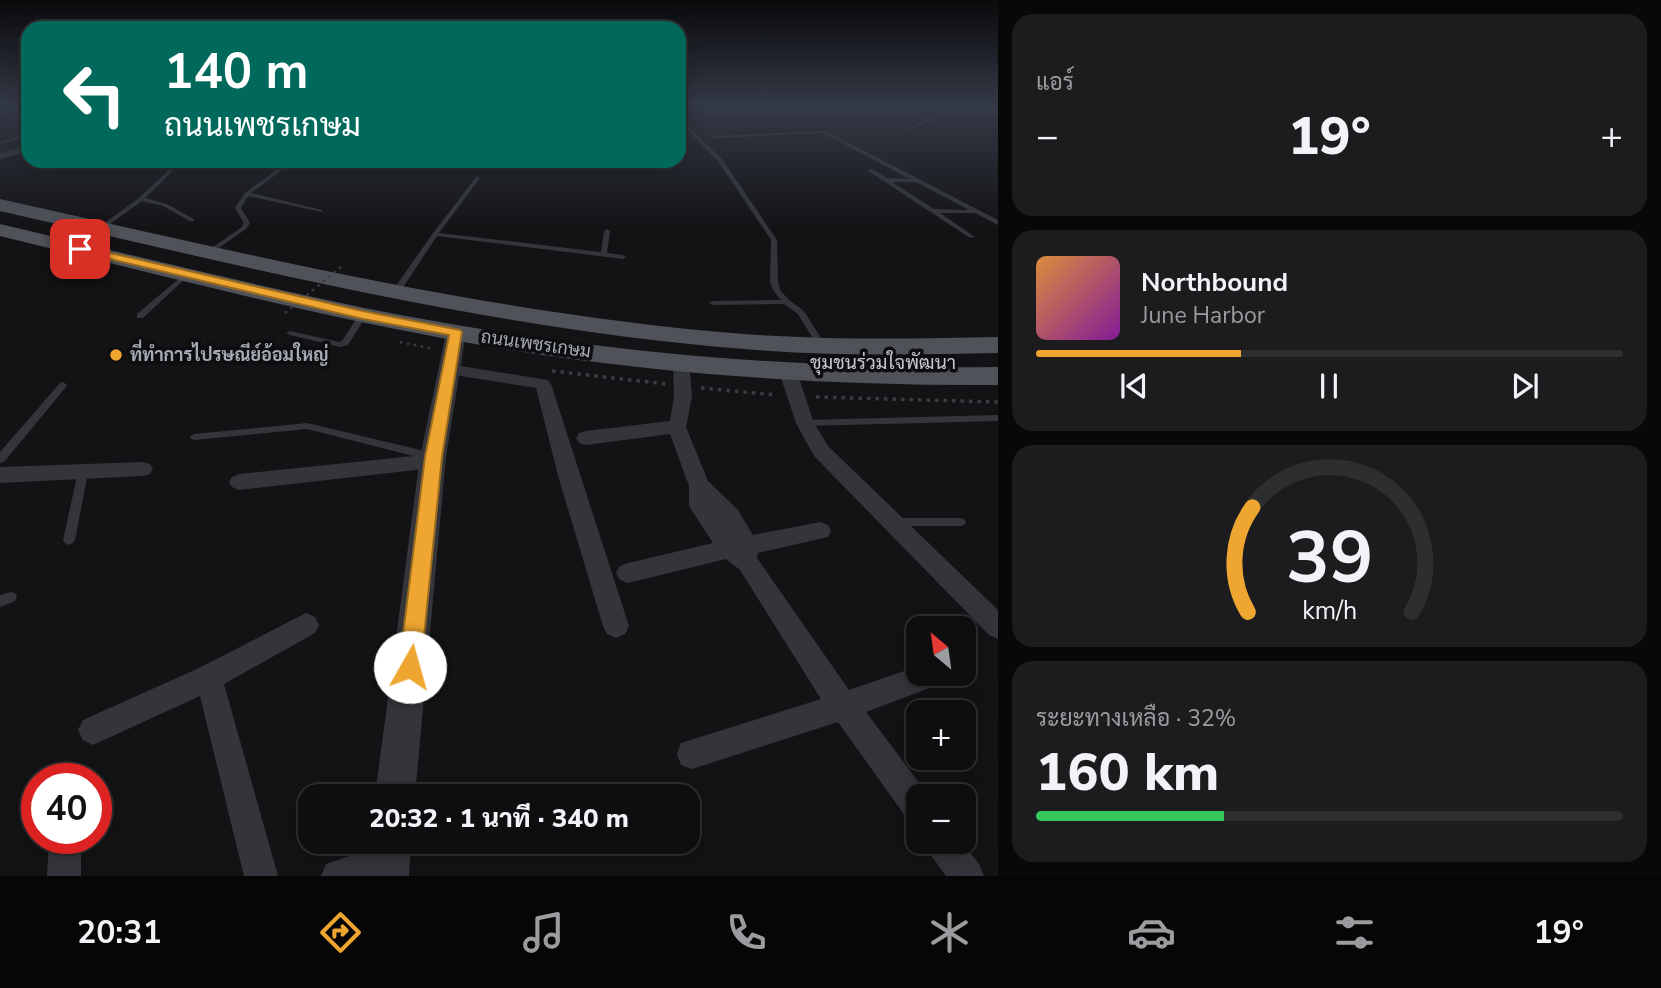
<!DOCTYPE html>
<html lang="th">
<head>
<meta charset="utf-8">
<style>
  :root { --surface:#0e0e10; --page:#1c1c1e; --text:#f1f3f6; --muted:#9b9c9f; --line:#2e2e30; --accent:#efa631 }
  body { margin:0; font-family:"Nunito Sans",Sarabun,sans-serif; background:var(--page); color:var(--text); height:100vh; display:flex; flex-direction:column; font-size:26px; white-space:nowrap }
  * { box-sizing:border-box; margin:0 }
  p { font-size:23px; color:var(--muted) }
  .icon { flex:none; width:38px; height:38px; fill:none; stroke:currentColor; stroke-width:2; stroke-linecap:round; stroke-linejoin:round }
  .map { position:relative; flex:1; overflow:hidden }
  .sheet { display:flex; flex-direction:column; gap:14px; padding:14px; background:#080809; width:663px }
  .sheet>* { flex:none }
  .top-card { position:absolute; left:21px; top:21px; width:665px; height:147px; border-radius:21px; box-shadow:0 4px 18px #0003,0 0 0 2px var(--line); background:#00695c; color:#fff; overflow:hidden }
  .needle { width:46px; rotate:331deg }
  .fabs { position:absolute; left:906px; top:616px; display:grid; gap:14px }
  .fabs a { display:grid; place-items:center; width:70px; height:70px; border-radius:14px; background:var(--surface); box-shadow:0 4px 18px #0003,0 0 0 2px var(--line); font-size:35px }
  .speed { position:absolute; left:21px; top:763px; display:flex; gap:14px; font-size:35px; font-weight:700; text-align:center }
  .speed>* { display:grid; place-content:center; width:91px; height:91px; border-radius:50%; background:var(--surface); box-shadow:0 4px 18px #0003,0 0 0 2px var(--line); line-height:1 }
  .speed .limit { border:10px solid #d22; background:#fff; color:#111 }
  .pin { position:absolute; display:grid; place-items:center; width:60px; height:60px; color:#fff; margin:-30px; border-radius:14px; box-shadow:0 4px 10px #0006 }
  .me { position:absolute; width:77px; margin:-38px; rotate:7deg; stroke-linejoin:round; filter:drop-shadow(0 0 5px #0008) }
  .turn { display:flex; align-items:center; gap:24px; height:147px; padding:0 28px; font-size:32px }
  .turn .icon { width:91px; height:91px; stroke-width:2.5 }
  .turn b { display:block; font-size:49px; line-height:60px }
  .big { font-size:52px; font-weight:800; line-height:1.1 }
  .sheet .tile { flex:1; display:flex; flex-direction:column; justify-content:center; gap:10px; min-width:0; padding:0 24px; border-radius:21px; background:var(--page) }
  .sheet .dial { align-items:center; gap:0 }
  .dial svg { height:182px; overflow:visible; fill:none; stroke:var(--line); stroke-width:7; stroke-linecap:round; text-anchor:middle }
  .dial text { fill:var(--text); stroke:none }
  .song { display:flex; align-items:center; gap:21px }
  .cover { width:84px; height:84px; border-radius:10px; background:linear-gradient(135deg,hsl(30 70% 55%),hsl(290 70% 35%)) }
  .played { height:7px; border-radius:4px; background:linear-gradient(90deg,var(--accent) 35%,var(--line) 35%) }
  .keys { display:flex; justify-content:space-around; direction:ltr }
  .heat { display:flex; justify-content:space-between; align-items:center; font-size:38px; direction:ltr }
  .charge { height:10px; border-radius:5px; background:linear-gradient(90deg,#34c759 32%,var(--line) 0) }
  .trip { position:absolute; left:298px; top:784px; width:402px; height:70px; border-radius:21px; background:var(--surface); box-shadow:0 4px 18px #0003,0 0 0 2px var(--line); font-weight:800; line-height:70px; text-align:center }
  .menu { display:flex; height:112px; justify-content:space-around; align-items:center; background:#060606; color:var(--muted) }
  .menu .icon { width:49px; height:49px }
  .menu .active { color:var(--accent) }
  .menu b { font-size:32px; color:var(--text) }
  main { display:flex; flex:1; min-height:0 }
  .map>svg:first-child { display:block }
  .lines { fill:none; stroke-linecap:round; stroke-linejoin:round }
  .path-far1 { stroke:#3a3c41; stroke-width:2.5; stroke-dasharray:2.5 4.5; stroke-linecap:butt }
  .path { stroke:#3a3c41; stroke-width:3.5; stroke-dasharray:3.5 5; stroke-linecap:butt }
  .service { fill:#34353a; fill-rule:evenodd }
  .minor { fill:#34353a; fill-rule:evenodd }
  .tertiary { fill:#34353a; fill-rule:evenodd }
  .primary { fill:#505259; fill-rule:evenodd }
  .path-bridge { stroke:#3a3c41; stroke-width:2.5; stroke-dasharray:2.5 4.5; stroke-linecap:butt }
  .route { fill:#efa631; stroke:#9b6c20; stroke-width:2 }
  .poi-dot { fill:#efa631; stroke:#0e0e10; stroke-width:2.5 }
  .labels { text-anchor:middle; dominant-baseline:central; stroke-width:7; stroke-linejoin:round; paint-order:stroke }
  .street-label { font-size:18px; fill:#a5abb5; stroke:#0e0e10 }
  .poi-label { font-size:18px; font-weight:bold; fill:#a5abb5; stroke:#0e0e10; text-anchor:start }
  .neighbourhood-label { font-size:19px; fill:#c6c9d1; stroke:#0e0e10 }
</style>
</head>
<body>
<main>
<div class="map">
<svg width="998" height="876" viewBox="0 0 998 876">
  <rect width="100%" height="100%" fill="#131315"/>
  <g class="lines">
    <!-- path-far1 -->
    <path class="path-far1" d="M400,342L434,349"/>
    <!-- path -->
    <path class="path" d="M552,371L666,384
      M701,388L777,395
      M816,397L998,402"/>
    <!-- service -->
    <path class="service" d="M948,106H953L938,118L911,129L907,128L936,116Z
      M689,127L722,159L777,240L778,282L780,290L789,300L804,311L826,346L825,348H819L798,314L784,304L713,305L709,303L713,301L781,300L773,290L770,282L771,240L718,161L686,129L679,130V128Z
      M826,131L998,220V225L975,213H940L975,237L970,238L867,170L872,169L887,178L910,179L823,133L714,138L712,137L714,136ZM892,182H916L969,210L934,209Z
      M28,134V136L0,144V142Z
      M279,168L284,169L251,193L322,210V212L248,196L241,208L250,223L246,229L210,254H206V252L242,227L244,223L235,208L245,193Z
      M170,169L173,171L172,172L145,198L167,204L194,219V221H190L163,206L142,201L103,229H99V227L139,198Z
      M477,176L480,178L439,233L601,252L604,231L607,229L610,231L607,253L623,255L626,257L623,259L437,236L398,295H392L391,293L433,233Z
      M187,272L190,274L189,275L143,318H137V314Z
      M360,313H366L367,315L348,345L340,347L290,335L286,333L290,331L339,342L342,341Z
      M63,382L67,385L66,387L4,462L0,463V452L60,383Z
      M998,415V421L805,426L800,423L805,420Z
      M307,423L433,453L438,457L433,461L307,429L194,440L189,437L194,434Z
      M83,468L87,469L88,472L75,540L73,543L69,545L65,543L63,540L78,472L79,469Z
      M896,518H960L964,519L966,522L964,525L960,526H896L892,525L890,522L892,519Z
      M11,592L15,593L17,597L15,601L0,607V595Z"/>
    <!-- minor -->
    <path class="minor" d="M964,106L998,110V115L965,108Z
      M28,145V151L0,159V153Z
      M681,358L689,363L692,396L686,427L708,481L738,510L753,535L820,522L828,525L831,531L828,537L758,553L757,558L849,690L919,666V674H946L943,683L866,712L929,796H919V825L908,820L838,722L692,769L681,765L677,754L681,743L821,699L740,570L726,559L628,583L620,580L616,573L620,566L628,563L713,543L689,506V486L670,434L586,445L579,443L576,438L579,433L586,431L670,421L674,396L673,363Z
      M448,364L548,380L551,384L629,626L625,634L616,638L607,634L603,626L559,479L536,388L442,373L440,369Z
      M788,367L797,372L814,423L828,446L998,610V639L989,635L814,456L796,423L779,372Z
      M433,454L440,456L443,461L440,466L433,468L239,490L232,487L229,482L232,477L239,474Z
      M143,462L150,464L153,469L150,474L143,476L0,483V467Z
      M306,613L315,617L319,625L315,633L224,684L278,876H244L200,696L93,745L83,740L78,730L83,720L199,668Z
      M49,838H81V876H47Z
      M926,842H962L979,864L984,876H946L930,854Z
      M388,843L400,848L405,860L400,872L390,876H321L326,864Z"/>
    <!-- tertiary -->
    <path class="tertiary" d="M456,327L463,329L466,333L446,457L415,796H375L420,457L446,333L449,329Z
      M369,842H411L409,876H365Z"/>
    <!-- primary -->
    <path class="primary" d="M0,199C246,254 492,314 744,334C829,340 913,339 998,337V353C913,355 828,356 744,349C492,329 246,267 0,211Z
      M0,224C160,261 319,303 481,329C652,357 824,369 998,367V385C824,386 652,374 481,345C319,317 160,275 0,236Z"/>
    <!-- path-bridge -->
    <path class="path-bridge" d="M285,313L342,266"/>
  </g>
  <!-- sky -->
  <linearGradient id="sky" x2="0" y2="1"><stop stop-color="#0a0a0c"/><stop offset="0.46" stop-color="#333946"/><stop offset="1" stop-color="#333946" stop-opacity="0"/></linearGradient>
  <rect width="998" height="229" fill="url(#sky)"/>
  <!-- route -->
  <path class="route" d="M80,246L363,311L460,330L462,332L442,457L421,667L418,675L410,678L402,675L399,667L425,457L449,335L363,319L76,251V247Z"/>
  <!-- markers -->
  <circle class="poi-dot" cx="116" cy="355" r="7"/>
  <g class="labels">
    <!-- street labels -->
    <g class="street-label">
      <text transform="translate(536 344) rotate(8)">ถนนเพชรเกษม</text>
    </g>
    <!-- poi labels -->
    <g class="poi-label">
      <text x="130" y="355">ที่ทำการไปรษณีย์อ้อมใหญ่</text>
    </g>
    <!-- neighbourhood labels -->
    <g class="neighbourhood-label">
      <text x="883" y="363">ชุมชนร่วมใจพัฒนา</text>
    </g>
  </g>
</svg>
<div class="fabs">
<a><svg class="needle" viewBox="-14 -14 28 28"><path d="M0-13l5 13h-10z" fill="#e53935"/><path d="M0 13l5-13h-10z" fill="#9b9c9f"/></svg></a>
<a>+</a>
<a>−</a>
</div>
<div class="speed"><div class="limit">40</div></div>
<div class="pin" style="left:80px;top:249px;background:#d93025"><svg class="icon" aria-label="arrive" viewBox="0 0 24 24"><path d="M6 21V4h12l-3 4 3 4H6"/></svg></div>
<svg class="me" style="left:410px;top:667px" viewBox="-20 -20 40 40"><circle r="19" fill="#fff"/><path d="M0-13L10 11 0 6-10 11z" fill="#efa631"/></svg>
<div class="trip">20:32 · 1 นาที · 340 m</div>
<div class="top-card">
<div class="turn"><svg class="icon" aria-label="left" viewBox="0 0 24 24"><path d="M17 20v-9H6M10 6l-5 5 5 5"/></svg><div><b>140 m</b>ถนนเพชรเกษม</div></div>
</div>
</div>
<section class="sheet">
<div class="tile"><p>แอร์</p>
<div class="heat"><a>−</a><b class="big">19°</b><a>+</a></div>
</div>
<div class="tile">
<div class="song"><i class="cover"></i><div><b>Northbound</b><p>June Harbor</p></div></div>
<div class="played"></div>
<div class="keys"><svg class="icon" aria-label="previous" viewBox="0 0 24 24"><path d="M18 5L8 12l10 7zM5 5v14"/></svg><svg class="icon" aria-label="pause" viewBox="0 0 24 24"><path d="M8 5v14M16 5v14"/></svg><svg class="icon" aria-label="next" viewBox="0 0 24 24"><path d="M6 5l10 7-10 7zM19 5v14"/></svg></div>
</div>
<div class="tile dial"><svg viewBox="0 0 100 80">
<path d="M14 69A42 42 0 1 1 86 69"/>
<path d="M14 69A42 42 0 0 1 16 23" stroke="#efa631"/>
<text x="50" y="56" font-size="32" font-weight="700">39</text>
<text x="50" y="72" font-size="11">km/h</text>
</svg></div>
<div class="tile"><p>ระยะทางเหลือ · 32%</p><b class="big">160 km</b><div class="charge"></div></div>
</section>
</main>
<nav class="menu">
<b>20:31</b>
<svg class="icon active" aria-label="directions" viewBox="0 0 24 24"><path d="M12 3l9 9-9 9-9-9zM9 14v-3h6M13 9l2 2-2 2"/></svg>
<svg class="icon" aria-label="music" viewBox="0 0 24 24"><path d="M9 18V5l10-2v13"/><circle cx="6" cy="18" r="3"/><circle cx="16" cy="16" r="3"/></svg>
<svg class="icon" aria-label="phone" viewBox="0 0 24 24"><path d="M5 4h4l2 5-3 2q2 4 5 5l2-3 5 2v4C11 20 4 13 5 4z"/></svg>
<svg class="icon" aria-label="climate" viewBox="0 0 24 24"><path d="M12 3v18M4 7l16 10M4 17L20 7"/></svg>
<svg class="icon" aria-label="car" viewBox="0 0 24 24"><path d="M5 17H2v-5l4-1 3-4h7l3 4 3 1v5h-3M9 17h6M6 11h13"/><circle cx="7" cy="17" r="2"/><circle cx="17" cy="17" r="2"/></svg>
<svg class="icon" aria-label="filters" viewBox="0 0 24 24"><path d="M4 7h16M4 17h16"/><circle cx="9" cy="7" r="2"/><circle cx="15" cy="17" r="2"/></svg>
<b>19°</b>
</nav>
</body>
</html>
